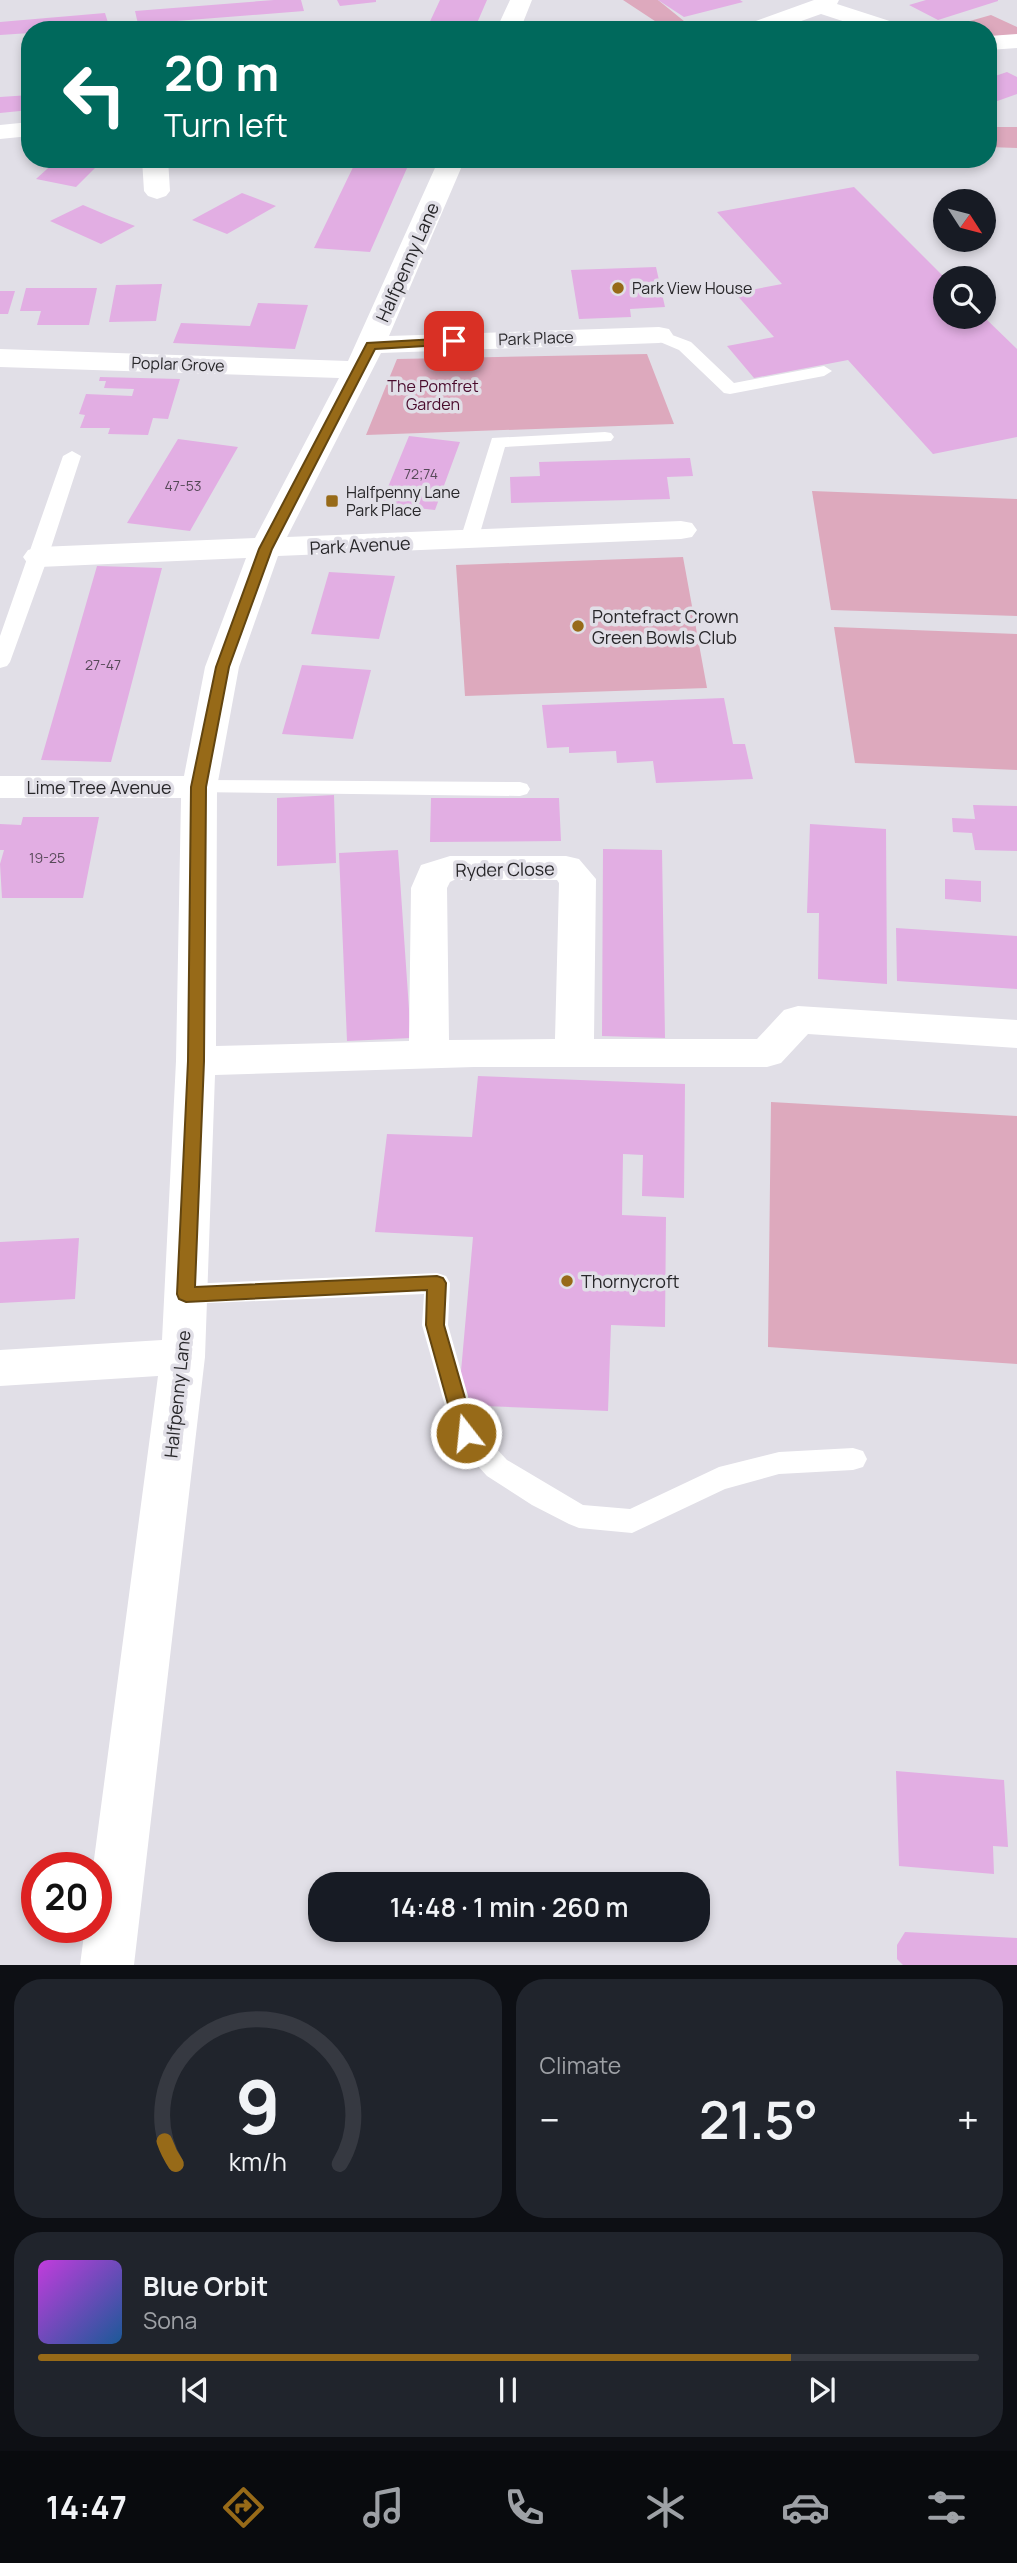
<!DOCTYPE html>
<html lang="en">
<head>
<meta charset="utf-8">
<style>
  :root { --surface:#171b24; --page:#20242c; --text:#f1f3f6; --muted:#9ea1a6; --line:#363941; --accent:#976a18 }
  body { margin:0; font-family:Manrope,sans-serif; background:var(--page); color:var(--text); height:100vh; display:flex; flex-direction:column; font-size:26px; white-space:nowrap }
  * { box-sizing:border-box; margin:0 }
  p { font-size:23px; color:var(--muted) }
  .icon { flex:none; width:38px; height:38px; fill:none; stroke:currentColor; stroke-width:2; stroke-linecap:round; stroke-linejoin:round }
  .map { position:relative; height:1965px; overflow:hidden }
  .sheet { display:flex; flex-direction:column; gap:14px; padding:14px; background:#0d0f14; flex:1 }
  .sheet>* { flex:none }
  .banner { position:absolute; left:21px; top:21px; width:976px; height:147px; border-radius:28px; box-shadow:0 4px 10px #0003; background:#00695c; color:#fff; overflow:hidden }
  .needle { width:46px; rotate:126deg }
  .tools { position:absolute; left:933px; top:189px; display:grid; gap:14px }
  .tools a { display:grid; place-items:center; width:63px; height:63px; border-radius:50%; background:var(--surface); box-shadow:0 4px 10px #0003; font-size:35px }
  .speed { position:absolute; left:21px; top:1852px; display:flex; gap:14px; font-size:35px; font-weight:700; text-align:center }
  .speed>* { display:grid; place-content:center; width:91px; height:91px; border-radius:50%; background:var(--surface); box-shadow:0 4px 10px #0003; line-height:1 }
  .speed .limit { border:10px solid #d22; background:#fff; color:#111 }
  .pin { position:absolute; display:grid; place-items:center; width:60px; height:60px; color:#fff; margin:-30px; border-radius:14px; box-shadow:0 4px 10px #0006 }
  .me { position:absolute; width:77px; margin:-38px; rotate:344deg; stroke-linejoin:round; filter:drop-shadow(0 0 5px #0008) }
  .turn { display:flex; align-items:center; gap:24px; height:147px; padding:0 28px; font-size:32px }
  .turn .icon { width:91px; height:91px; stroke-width:2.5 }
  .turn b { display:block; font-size:49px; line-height:60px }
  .big { font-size:52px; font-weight:600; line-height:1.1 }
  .sheet .tile { flex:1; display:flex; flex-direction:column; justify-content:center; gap:10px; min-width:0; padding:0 24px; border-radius:28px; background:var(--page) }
  .sheet .dial { align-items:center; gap:0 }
  .dial svg { height:182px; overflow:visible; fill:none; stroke:var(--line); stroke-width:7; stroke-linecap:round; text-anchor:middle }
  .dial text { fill:var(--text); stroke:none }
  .song { display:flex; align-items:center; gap:21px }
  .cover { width:84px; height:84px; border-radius:10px; background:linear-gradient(135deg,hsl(290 70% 55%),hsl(210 70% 35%)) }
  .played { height:7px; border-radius:4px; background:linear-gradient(90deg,var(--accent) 80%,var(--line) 80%) }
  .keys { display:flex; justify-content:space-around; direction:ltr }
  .heat { display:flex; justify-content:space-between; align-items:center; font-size:38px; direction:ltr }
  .sheet .tiles { flex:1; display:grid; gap:14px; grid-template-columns:1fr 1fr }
  .tile:last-child { grid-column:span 2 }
  .trip { position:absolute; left:308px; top:1872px; width:402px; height:70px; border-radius:28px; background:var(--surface); box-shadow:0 4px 10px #0003; font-weight:600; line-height:70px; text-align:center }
  .tab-bar { display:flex; height:112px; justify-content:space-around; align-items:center; background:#090b0e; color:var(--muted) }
  .tab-bar .icon { width:49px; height:49px }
  .tab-bar .active { color:var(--accent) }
  .tab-bar b { font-size:32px; color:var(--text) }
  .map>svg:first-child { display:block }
  .green { fill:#dda9bd }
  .building { fill:#e2aee3 }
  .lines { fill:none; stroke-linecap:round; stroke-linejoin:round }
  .lane { fill:#fff; fill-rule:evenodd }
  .street { fill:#fff; fill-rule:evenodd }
  .route { fill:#976a18; stroke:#624510; stroke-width:2 }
  .poi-dot { fill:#976a18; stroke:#e1dfe7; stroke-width:2.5 }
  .labels { text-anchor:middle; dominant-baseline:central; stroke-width:7; stroke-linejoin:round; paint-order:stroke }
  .number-label { font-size:14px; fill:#564958 }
  .far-poi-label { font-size:16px; fill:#28272a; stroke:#e1dfe7; text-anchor:start }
  .far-street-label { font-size:16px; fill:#28272a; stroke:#e1dfe7 }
  .far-park-label { font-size:16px; fill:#4a0c2d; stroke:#e1dfe7 }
  .street-label { font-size:18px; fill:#28272a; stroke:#e1dfe7 }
  .poi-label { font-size:18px; fill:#28272a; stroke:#e1dfe7; text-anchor:start }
</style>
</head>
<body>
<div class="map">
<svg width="1017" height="1965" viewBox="0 0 1017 1965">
  <rect width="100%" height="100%" fill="#e1dfe7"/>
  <!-- green -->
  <path class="green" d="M623,0H658L695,30L667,29Z
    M991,15L1017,27V38H989V30H938Z
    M989,127H1017V148L989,147Z
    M647,354L674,424L366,435L397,359Z
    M812,491L1017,499V616L831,610Z
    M683,557L707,688L465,696L456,565Z
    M834,627L1017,634V770L855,763Z
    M771,1102L1017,1116V1364L768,1347Z"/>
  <!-- building -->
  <path class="building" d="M274,0H301L304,11L138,24L135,11Z
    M337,0H376V2L340,6Z
    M440,0H487L474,30H426Z
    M658,0H740L743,2L684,17Z
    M926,0H998V1L938,20L909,5Z
    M105,13L109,26L30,30V33L0,35V22Z
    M1007,72L1017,77V94L989,104V78Z
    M30,95V110L0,113V97Z
    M58,159H104L76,187L36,179Z
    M232,159H273V160L240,168Z
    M357,159H411L370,252L314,248Z
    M854,187L945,278V317H984L1017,349V437L933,454L848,360L754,378L727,346L774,337L735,293L782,284L717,212Z
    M242,193L276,206L227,234L192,220Z
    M83,205L109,216L135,226L101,244L50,221Z
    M656,267L665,307L630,309L631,317L579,319L571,270Z
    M162,284L156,321L109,322L116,285Z
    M26,288H97L89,325H37L41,311H20Z
    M0,291H15L8,314H0Z
    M258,303L308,305L295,349L173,343L181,323L250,326Z
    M100,377L180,379L168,419L153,418L148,435L108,434L110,428H80L85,415L79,414L86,394L132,396L134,389L104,388L106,381H99Z
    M409,436L460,442L435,510L381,504Z
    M178,439L238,447L190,531L127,523Z
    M690,458L693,476L667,477L670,499L511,503L510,477L540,476L539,462Z
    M97,566L162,568L111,762L41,760Z
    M329,572L395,576L379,639L311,634Z
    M302,665L371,670L353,739L282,734Z
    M724,698L733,744H745L753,779L656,783L653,761L617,763L616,751L569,753V747L547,748L542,705Z
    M334,795L336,863L277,866V798Z
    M431,798H559L561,841L430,842Z
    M973,805L1017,806V851L975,850L972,833L953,832L952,818L975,819Z
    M23,817H99L83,898H2L0,864L4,850H0V824L21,825Z
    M810,824L886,829L887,984L818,979L819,913H807Z
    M603,849L662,850L665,1038L602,1036Z
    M398,850L411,1038L347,1041L339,853Z
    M945,879L981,881V902L945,899Z
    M896,928L1017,936V989L897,981Z
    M478,1076L685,1084L684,1198L642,1196L643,1155L623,1154L622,1215L666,1217L665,1327L611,1325L608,1411L458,1405L473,1237L375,1232L387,1134L472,1137Z
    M79,1238L75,1299L0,1303V1242Z
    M896,1771L1004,1780L1008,1847L993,1846L994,1874L899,1866Z
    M905,1932L1017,1938V1965H903L897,1959V1945Z"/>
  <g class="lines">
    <!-- lane -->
    <path class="lane" d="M659,330L691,342L734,383L824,366L832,371L824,376L730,394L724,393L679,350L653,339L651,335L653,331Z
      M605,432L611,433L614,437L611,441L505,447L478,540L469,546L462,544L460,540L492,438Z
      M72,451L81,456L48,557L10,662L7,666L0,668V636L63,456Z
      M199,780L520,782L527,784L530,789L527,794L520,796L192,792L189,787L192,782Z
      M437,1273L446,1276L450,1283L448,1325L477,1428L507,1460L583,1505L630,1509L719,1467L779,1452L853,1448L863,1451L867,1459L863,1467L853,1470L779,1474L725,1489L632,1533L579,1528L569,1524L532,1505L487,1476L455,1441L422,1325L424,1294L186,1304L177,1301L173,1294L177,1287L186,1284Z"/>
    <!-- street -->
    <path class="street" d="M510,0H532L520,30H496Z
      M814,0H839L837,4L902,25L905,30H870L821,14L776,30H742L745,25Z
      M1017,34V48L989,50V36Z
      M30,122V136L0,139V125Z
      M142,159H168L170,191L166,196L157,199L148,196L144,191Z
      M439,159H465L389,336L659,327L669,329L673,335L669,341L659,343L381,353L287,537L681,521L692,523L697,530L692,537L681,539L278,556L239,667L217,787L216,1046L409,1041L411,888L421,865L450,856H566L579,859L596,879L594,1039H757L784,1010L798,1006L1017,1020V1048L808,1034L781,1063L767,1067H474L215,1075L205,1357L134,1965H80L85,1927H96V1867H93L158,1376L0,1386V1350L162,1340L176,1061L181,798H0V776H184L205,667L246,558L39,567L28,564L23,557L28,550L39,547L255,538L339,378L0,367V349L348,361ZM454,880H557L559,883L555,1039L449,1040L447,888L450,882Z"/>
  </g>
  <!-- route -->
  <path class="route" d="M454,338L458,339V344L375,349L272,549L229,667L206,787L204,1061L195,1287L437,1276L443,1278L446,1283L444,1325L475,1433L472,1439L466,1441L459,1439L456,1433L426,1325L427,1290L186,1302L179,1299L177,1294L188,1061L191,787L216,667L259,549L367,343Z"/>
  <!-- markers -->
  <g class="poi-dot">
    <circle cx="618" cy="288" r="7"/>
    <rect x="325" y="494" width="14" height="14" rx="3.5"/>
    <circle cx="578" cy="626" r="7"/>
    <circle cx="567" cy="1281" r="7"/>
  </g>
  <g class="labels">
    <!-- number labels -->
    <g class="number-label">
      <text x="421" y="473">72;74</text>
      <text x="183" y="485">47-53</text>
      <text x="103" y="664">27-47</text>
      <text x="47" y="857">19-25</text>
    </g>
    <!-- far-poi labels -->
    <g class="far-poi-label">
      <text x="632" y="288">Park View House</text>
      <text x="346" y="492">Halfpenny Lane<tspan x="346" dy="18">Park Place</tspan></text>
    </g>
    <!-- far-street labels -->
    <g class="far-street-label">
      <text transform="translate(536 338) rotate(-2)">Park Place</text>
      <text transform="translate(178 364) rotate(2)">Poplar Grove</text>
    </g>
    <!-- far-park labels -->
    <g class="far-park-label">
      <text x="433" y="386">The Pomfret<tspan x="433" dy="18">Garden</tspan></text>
    </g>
    <!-- street labels -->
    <g class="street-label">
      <text transform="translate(407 262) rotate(-66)">Halfpenny Lane</text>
      <text transform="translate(360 545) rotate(-3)">Park Avenue</text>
      <text x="99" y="787">Lime Tree Avenue</text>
      <text transform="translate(505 869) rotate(-1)">Ryder Close</text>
      <text transform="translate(177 1394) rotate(-84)">Halfpenny Lane</text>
    </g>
    <!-- poi labels -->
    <g class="poi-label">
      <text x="592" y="616">Pontefract Crown<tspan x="592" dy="21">Green Bowls Club</tspan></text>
      <text x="581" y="1281">Thornycroft</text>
    </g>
  </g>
</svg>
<div class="tools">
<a><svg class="needle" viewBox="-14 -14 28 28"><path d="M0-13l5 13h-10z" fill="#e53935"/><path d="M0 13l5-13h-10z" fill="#9ea1a6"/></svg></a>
<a><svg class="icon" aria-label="search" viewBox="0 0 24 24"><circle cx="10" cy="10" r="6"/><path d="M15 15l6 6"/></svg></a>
</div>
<div class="speed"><div class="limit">20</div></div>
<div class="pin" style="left:454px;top:341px;background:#d93025"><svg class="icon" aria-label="arrive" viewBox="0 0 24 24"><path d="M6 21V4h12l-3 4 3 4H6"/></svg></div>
<svg class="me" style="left:466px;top:1433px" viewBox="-20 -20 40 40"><circle r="17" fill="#976a18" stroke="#fff" stroke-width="3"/><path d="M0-11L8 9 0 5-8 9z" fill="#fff"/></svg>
<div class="trip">14:48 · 1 min · 260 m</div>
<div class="banner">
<div class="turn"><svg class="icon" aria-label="left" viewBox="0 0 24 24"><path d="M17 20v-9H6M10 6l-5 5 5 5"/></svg><div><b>20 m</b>Turn left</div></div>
</div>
</div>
<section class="sheet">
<div class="tiles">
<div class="tile dial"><svg viewBox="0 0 100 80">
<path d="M14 69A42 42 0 1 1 86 69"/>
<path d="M14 69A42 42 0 0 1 9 59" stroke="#976a18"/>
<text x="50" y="56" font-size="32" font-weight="700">9</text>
<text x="50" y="72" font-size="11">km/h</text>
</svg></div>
<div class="tile"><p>Climate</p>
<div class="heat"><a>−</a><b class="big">21.5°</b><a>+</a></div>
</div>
<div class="tile">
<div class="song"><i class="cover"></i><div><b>Blue Orbit</b><p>Sona</p></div></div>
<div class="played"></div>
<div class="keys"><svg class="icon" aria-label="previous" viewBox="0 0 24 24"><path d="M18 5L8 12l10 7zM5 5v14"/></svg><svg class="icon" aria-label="pause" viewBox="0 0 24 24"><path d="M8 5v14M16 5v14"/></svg><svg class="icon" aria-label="next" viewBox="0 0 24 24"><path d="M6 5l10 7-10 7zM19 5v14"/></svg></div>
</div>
</div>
</section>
<nav class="tab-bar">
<b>14:47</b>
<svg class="icon active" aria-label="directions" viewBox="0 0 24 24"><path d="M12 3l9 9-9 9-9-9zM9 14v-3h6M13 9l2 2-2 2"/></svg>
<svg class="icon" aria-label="music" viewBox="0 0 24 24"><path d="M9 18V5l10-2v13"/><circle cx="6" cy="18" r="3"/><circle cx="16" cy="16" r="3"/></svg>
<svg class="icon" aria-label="phone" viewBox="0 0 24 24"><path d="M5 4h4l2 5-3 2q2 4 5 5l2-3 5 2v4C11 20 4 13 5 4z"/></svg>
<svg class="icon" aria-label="climate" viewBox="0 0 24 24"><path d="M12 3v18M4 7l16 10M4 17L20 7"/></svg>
<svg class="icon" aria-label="car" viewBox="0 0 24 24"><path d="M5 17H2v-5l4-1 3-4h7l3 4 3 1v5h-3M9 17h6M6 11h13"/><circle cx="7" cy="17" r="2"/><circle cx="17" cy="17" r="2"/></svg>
<svg class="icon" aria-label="filters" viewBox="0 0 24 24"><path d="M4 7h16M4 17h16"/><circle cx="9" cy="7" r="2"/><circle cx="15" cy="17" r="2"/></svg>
</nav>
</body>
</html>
